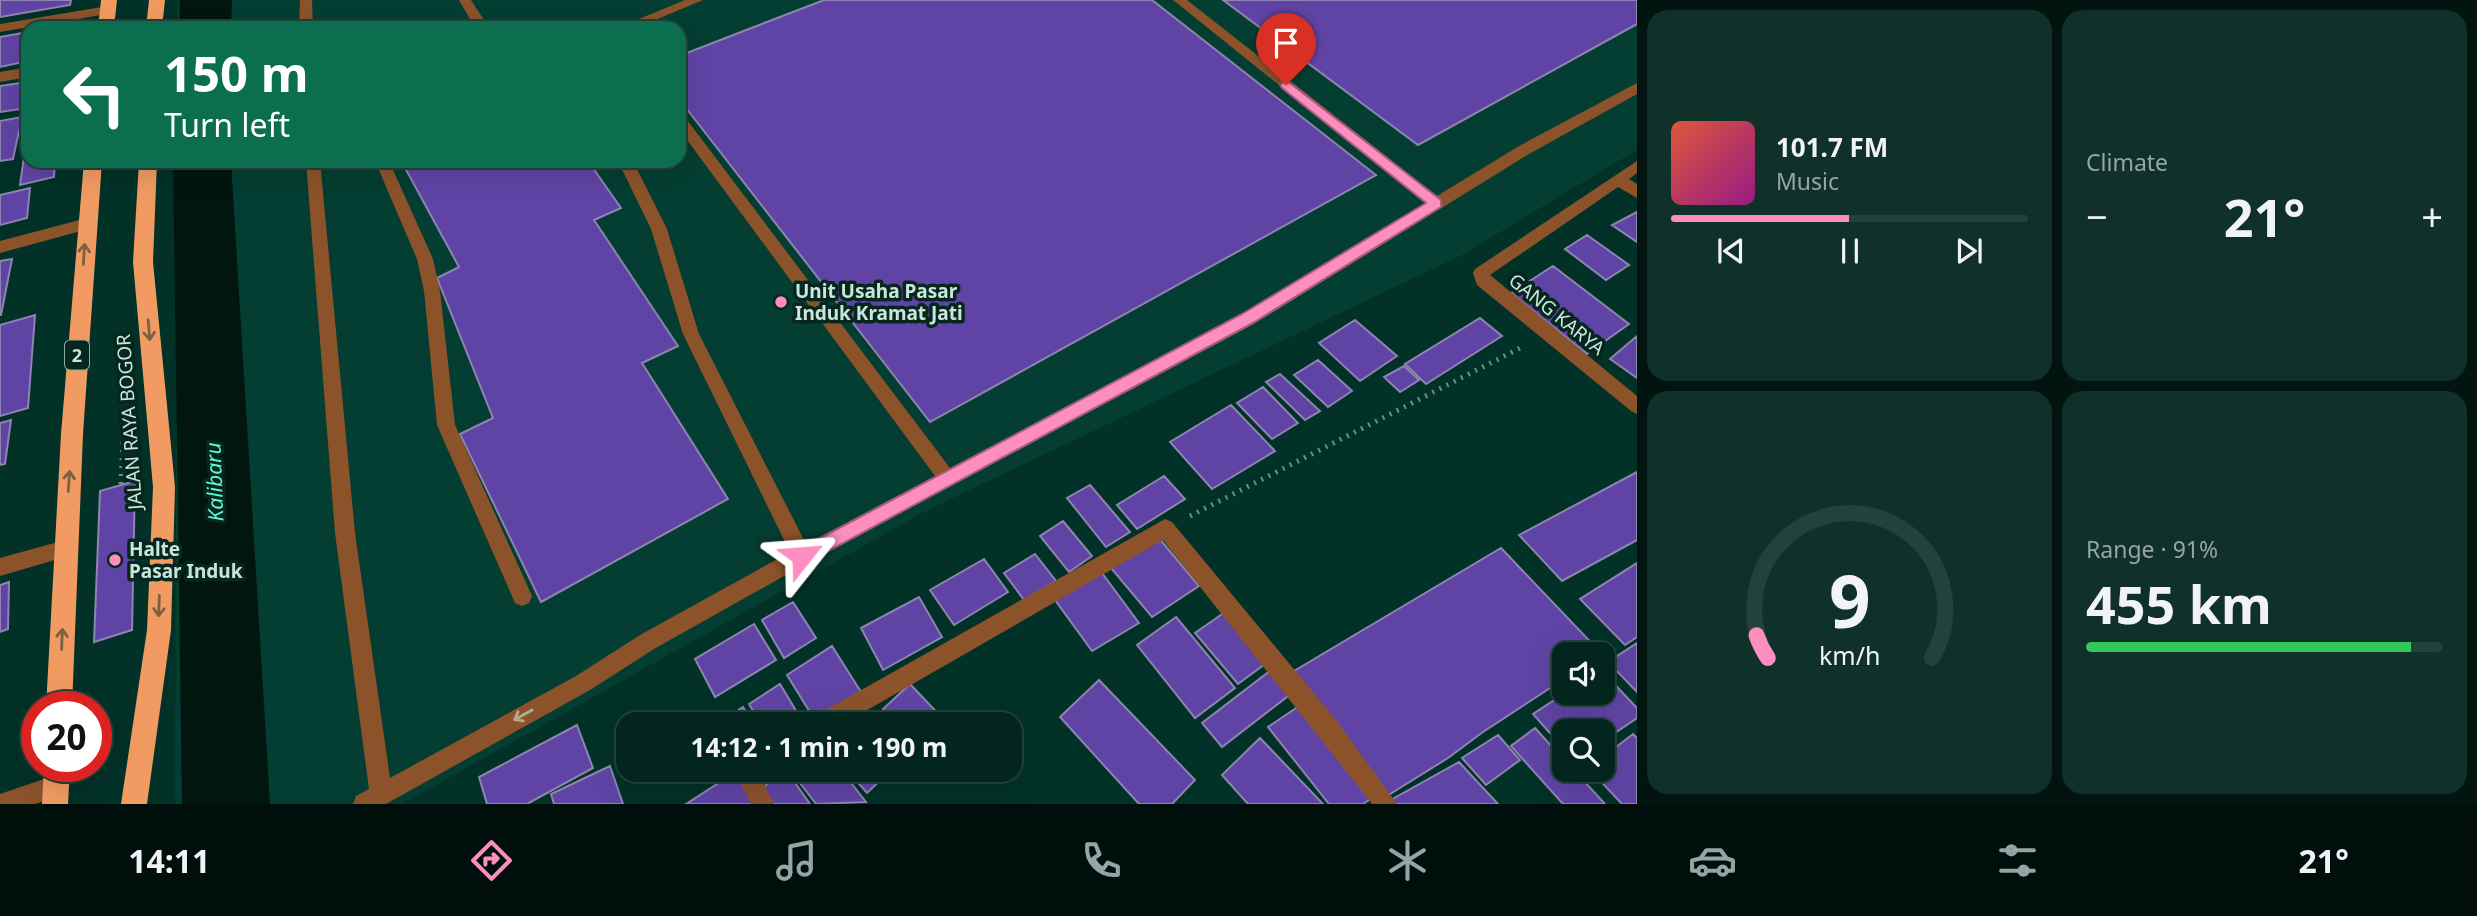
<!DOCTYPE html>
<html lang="en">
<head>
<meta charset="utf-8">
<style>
  :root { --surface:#02251d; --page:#10312a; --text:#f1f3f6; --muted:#96a5a4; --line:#23423b; --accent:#fd8ebf }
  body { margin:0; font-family:"Noto Sans",sans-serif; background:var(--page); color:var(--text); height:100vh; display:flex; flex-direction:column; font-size:26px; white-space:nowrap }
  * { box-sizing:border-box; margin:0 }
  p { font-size:23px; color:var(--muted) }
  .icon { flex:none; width:38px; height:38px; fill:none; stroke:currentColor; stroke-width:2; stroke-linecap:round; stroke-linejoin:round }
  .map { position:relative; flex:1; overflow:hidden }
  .side { display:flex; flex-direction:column; gap:10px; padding:10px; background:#011410; width:840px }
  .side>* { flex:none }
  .guide { position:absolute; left:21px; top:21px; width:665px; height:147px; border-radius:21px; box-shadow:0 7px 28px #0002,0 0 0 2px var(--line); background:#0b6e4f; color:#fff; overflow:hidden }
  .fabs { position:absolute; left:1552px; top:642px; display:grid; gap:14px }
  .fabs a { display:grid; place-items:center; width:63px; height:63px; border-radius:14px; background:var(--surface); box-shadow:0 7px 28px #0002,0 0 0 2px var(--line); font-size:35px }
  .speed { position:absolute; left:21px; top:691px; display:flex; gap:14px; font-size:35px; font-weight:700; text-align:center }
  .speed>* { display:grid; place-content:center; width:91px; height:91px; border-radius:50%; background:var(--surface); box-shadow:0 7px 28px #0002,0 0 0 2px var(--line); line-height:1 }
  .speed .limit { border:10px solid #d22; background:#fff; color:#111 }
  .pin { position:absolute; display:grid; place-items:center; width:60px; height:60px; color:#fff; margin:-72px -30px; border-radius:50% 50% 50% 0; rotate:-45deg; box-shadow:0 0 7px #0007 }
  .pin .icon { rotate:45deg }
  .me { position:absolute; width:77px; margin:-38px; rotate:62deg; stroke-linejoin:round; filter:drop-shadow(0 0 5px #0008) }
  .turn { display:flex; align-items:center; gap:24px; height:147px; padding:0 28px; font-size:32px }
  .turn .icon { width:91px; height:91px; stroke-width:2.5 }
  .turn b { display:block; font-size:49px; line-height:60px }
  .big { font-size:52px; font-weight:700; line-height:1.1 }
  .side .card { flex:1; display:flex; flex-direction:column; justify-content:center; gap:10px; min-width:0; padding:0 24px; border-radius:21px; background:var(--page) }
  .side .dial { align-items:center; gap:0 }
  .dial svg { height:182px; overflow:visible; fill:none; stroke:var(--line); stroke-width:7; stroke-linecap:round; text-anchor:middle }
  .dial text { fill:var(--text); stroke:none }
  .song { display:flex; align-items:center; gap:21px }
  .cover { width:84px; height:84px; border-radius:10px; background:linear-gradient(135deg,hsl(10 70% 55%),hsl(310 70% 35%)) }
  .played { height:7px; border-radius:4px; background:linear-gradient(90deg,var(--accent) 50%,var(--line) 50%) }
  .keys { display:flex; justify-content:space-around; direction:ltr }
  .heat { display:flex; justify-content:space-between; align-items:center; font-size:38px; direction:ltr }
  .charge { height:10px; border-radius:5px; background:linear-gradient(90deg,#34c759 91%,var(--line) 0) }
  .side .tiles { flex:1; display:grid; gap:10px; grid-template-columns:repeat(2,1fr) }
  .trip { position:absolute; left:616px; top:712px; width:406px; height:70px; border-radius:21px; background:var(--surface); box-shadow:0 7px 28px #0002,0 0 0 2px var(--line); font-weight:700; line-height:70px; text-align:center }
  .tabs { display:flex; height:112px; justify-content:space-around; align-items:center; background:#010f0c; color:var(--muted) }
  .tabs .icon { width:49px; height:49px }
  .tabs .on { color:var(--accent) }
  .tabs b { font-size:32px; color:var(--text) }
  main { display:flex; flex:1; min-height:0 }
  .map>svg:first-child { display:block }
  .built { fill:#043d31 }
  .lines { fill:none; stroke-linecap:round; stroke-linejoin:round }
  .river { fill:#021610; fill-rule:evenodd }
  .building { fill:#6044a5; stroke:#8d84b0; stroke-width:2 }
  .path { stroke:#6a8f85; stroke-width:5; stroke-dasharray:2 6; stroke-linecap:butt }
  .lane { fill:#8c532b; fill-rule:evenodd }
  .street { fill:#8c532b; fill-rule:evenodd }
  .highway { fill:#f19b63; fill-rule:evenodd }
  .oneway { stroke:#7c6040 }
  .oneway2 { stroke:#b1ab95 }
  .route { fill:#fd8ebf; stroke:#a45c7c; stroke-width:2 }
  .poi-dot { fill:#fd8ebf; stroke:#06261e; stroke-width:2.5 }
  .labels { text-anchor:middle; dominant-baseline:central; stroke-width:7; stroke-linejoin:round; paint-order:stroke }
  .shield { fill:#06261e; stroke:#8eaca3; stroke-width:2 }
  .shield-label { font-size:18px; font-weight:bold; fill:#c9e6dc }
  .poi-label { font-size:19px; font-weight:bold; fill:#c9e6dc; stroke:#06261e; text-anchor:start }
  .street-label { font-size:19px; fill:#c9e6dc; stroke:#06261e }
  .water-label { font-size:21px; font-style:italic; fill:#5cf9d2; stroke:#06261e }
</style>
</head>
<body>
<main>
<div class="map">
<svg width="1637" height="804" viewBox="0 0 1637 804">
  <rect width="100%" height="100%" fill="#023127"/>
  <!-- built -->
  <path class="built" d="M177,0H1637V150L1462,255L926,511L402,804H175L177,161H679V28H177Z"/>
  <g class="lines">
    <!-- river -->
    <path class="river" d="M180,0H232L231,28H179Z
      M173,161H231L270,804H182Z"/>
  </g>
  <!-- building -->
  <path class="building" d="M0,0H71L70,5L0,17Z
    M824,0H1152L1376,175L930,422L679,99V56Z
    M1223,0H1637V24L1418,145Z
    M28,32V61L0,67V37Z
    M28,82V108L0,112V86Z
    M22,117L13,159L0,161V121Z
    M28,128V161H55L54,177L20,185Z
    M416,161H588L621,208L594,220L678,346L642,363L728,499L541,602L460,434L493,418L437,278L459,267L404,166Z
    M30,188L27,218L0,225V195Z
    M1637,212V242L1612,225Z
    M1587,235L1629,265L1606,280L1565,249Z
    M12,259L1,315H0V261Z
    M1553,266L1629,324L1587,354L1511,293Z
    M35,315L28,408L0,416V325Z
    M1480,318L1502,336L1426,384L1405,364Z
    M1355,320L1397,356L1360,381L1319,343Z
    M1637,336V378L1610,359Z
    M1318,360L1352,391L1328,407L1294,375Z
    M1404,366L1419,380L1400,392L1384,377Z
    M1280,374L1320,411L1305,420L1266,382Z
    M1263,387L1298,423L1272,439L1237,403Z
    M1231,405L1275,451L1212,489L1170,442Z
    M11,420L5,464L0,465V423Z
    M1637,472V540L1562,581L1519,535Z
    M1164,476L1185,499L1137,529L1117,505Z
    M135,481L132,630L94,642L100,491Z
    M1090,485L1130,532L1106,547L1067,498Z
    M1063,521L1092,556L1069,572L1040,536Z
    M1158,537L1199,586L1152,617L1111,568Z
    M1501,548L1602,654H1564V679L1483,732L1448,758L1387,796L1289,674Z
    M1035,554L1056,581L1024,600L1004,573Z
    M984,559L1008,592L954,625L930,590Z
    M1637,563V637L1625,645L1580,599Z
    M1102,573L1139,623L1092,651L1055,600Z
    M9,582L8,629L0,632V585Z
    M919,597L942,637L883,670L861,628Z
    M793,602L816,638L784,658L762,620Z
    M1225,612L1269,661L1238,684L1195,633Z
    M1176,617L1235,688L1195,718L1137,645Z
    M754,624L776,660L715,697L695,659Z
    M1637,643V692L1608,662Z
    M832,646L861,692L816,722L787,675Z
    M1275,667L1296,690L1222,747L1202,723Z
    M1603,672L1637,708V718L1603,741V732H1564V749L1533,714L1565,693H1603Z
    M1099,680L1195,780L1172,804H1139L1060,717Z
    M780,684L804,724H761L749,704Z
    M910,684L948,724H897L883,709Z
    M1302,704L1376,795L1363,804H1329L1268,727Z
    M743,707L753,724H721L720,723Z
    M577,725L593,768L527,804H487L479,777Z
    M1535,728L1564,760V770H1574L1605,804H1563L1511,746Z
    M1633,734L1637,738V804H1622L1590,770H1603V757Z
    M1498,735L1520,760L1486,785L1462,758Z
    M1260,738L1323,804H1248L1222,775Z
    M1459,762L1498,804H1392L1389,801Z
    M610,766L623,804H554L551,794Z
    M739,770L757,804H686Z
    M784,770H786L810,804H768L759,791Z
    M790,770H841L866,802L816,804Z
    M847,770H889L890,771L867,793Z"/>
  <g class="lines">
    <!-- path -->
    <path class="path" d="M121,484L124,416
      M1190,516L1522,347"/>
    <!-- lane -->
    <path class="lane" d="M300,0H312L313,28H299Z
      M459,0H471L489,28H475Z
      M685,0H703L636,28H617Z
      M1173,0H1187L1437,196L1519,146L1637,83V94L1529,154L1254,324L809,562L654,649L590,690L386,804H353L356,796L369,789L335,533L306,161H320L355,533L390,778L576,676L640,635L790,552L683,334L651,229L618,161H633L667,229L699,334L806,544L935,476L679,129V114L684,116L950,468L1242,314L1426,203Z
      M108,6L113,7V13L0,32V24Z
      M28,67V77L0,82V72Z
      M375,161H389L433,259L440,291L455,425L532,596L529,603L522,606L515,603L437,425L424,291L417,259Z"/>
    <!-- street -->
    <path class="street" d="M1637,161V173L1629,179L1637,184V198L1618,187L1490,275L1637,396V414L1631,411L1477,285L1473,273L1475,269Z
      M87,218L95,224L92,228L0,253V241Z
      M1165,519L1172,522L1336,720L1397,804H1372L1163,540L843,724H813L815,716Z
      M65,540L72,543L75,549L72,555L0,576V558Z
      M738,770H765L761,778L774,804H751L736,774Z
      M56,775L64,778L67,786L64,794L35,804H0V794Z"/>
    <!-- highway -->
    <path class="highway" d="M101,0H117L114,28H98Z
      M149,0H165L162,28H146Z
      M84,161H102L83,434L72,707H46L61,434Z
      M139,161H157L153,262L175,487L171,630L147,804H121L147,630L153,487L133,262Z
      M44,766H70L68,804H42Z"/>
  </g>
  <!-- one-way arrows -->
  <defs><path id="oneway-shaft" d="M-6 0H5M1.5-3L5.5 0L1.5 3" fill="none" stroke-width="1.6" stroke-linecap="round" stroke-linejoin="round" transform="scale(1.75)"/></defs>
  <g class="oneway">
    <use href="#oneway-shaft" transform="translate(84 254) rotate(-86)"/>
    <use href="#oneway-shaft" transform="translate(149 330) rotate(85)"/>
    <use href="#oneway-shaft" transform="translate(69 481) rotate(-86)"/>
    <use href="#oneway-shaft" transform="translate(159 606) rotate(92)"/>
    <use href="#oneway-shaft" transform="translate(62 639) rotate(-88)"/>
  </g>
  <use class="oneway2" href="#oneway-shaft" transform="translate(523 715) rotate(151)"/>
  <!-- route -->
  <path class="route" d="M1286,80L1441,200V207L1253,323L808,562L802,565L796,562L793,556L796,551L1242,314L1426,203L1282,88L1280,85Z"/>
  <!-- markers -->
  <g class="poi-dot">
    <circle cx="781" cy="302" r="7"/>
    <circle cx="115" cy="560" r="7"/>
  </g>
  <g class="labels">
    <!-- shield labels -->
    <rect class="shield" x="65" y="340.5" width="24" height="29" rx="5"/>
    <g class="shield-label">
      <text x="77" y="355">2</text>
    </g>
    <!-- poi labels -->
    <g class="poi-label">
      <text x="795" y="291">Unit Usaha Pasar<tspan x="795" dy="22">Induk Kramat Jati</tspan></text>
      <text x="129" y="549">Halte<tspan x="129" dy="22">Pasar Induk</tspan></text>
    </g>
    <!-- street labels -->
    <g class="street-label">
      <text transform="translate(1557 314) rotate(39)">GANG KARYA</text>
      <text transform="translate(129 422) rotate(-94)">JALAN RAYA BOGOR</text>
    </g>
    <!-- water labels -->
    <g class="water-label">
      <text transform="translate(214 482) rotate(-92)">Kalibaru</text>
    </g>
  </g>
</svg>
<div class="fabs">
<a><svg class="icon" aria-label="sound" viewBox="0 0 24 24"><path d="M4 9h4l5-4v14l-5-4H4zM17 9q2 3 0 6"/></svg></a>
<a><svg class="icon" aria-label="search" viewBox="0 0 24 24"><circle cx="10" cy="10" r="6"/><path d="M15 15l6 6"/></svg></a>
</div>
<div class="speed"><div class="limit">20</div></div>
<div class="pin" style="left:1286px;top:85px;background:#d93025"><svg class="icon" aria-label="arrive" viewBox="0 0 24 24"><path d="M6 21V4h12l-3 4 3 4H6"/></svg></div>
<svg class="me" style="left:802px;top:556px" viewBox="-20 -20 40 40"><path d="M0-17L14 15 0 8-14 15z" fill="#fd8ebf" stroke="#fff" stroke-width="4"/></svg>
<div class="trip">14:12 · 1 min · 190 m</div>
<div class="guide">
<div class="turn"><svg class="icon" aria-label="left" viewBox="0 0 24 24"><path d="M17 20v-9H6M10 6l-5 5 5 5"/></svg><div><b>150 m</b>Turn left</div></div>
</div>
</div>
<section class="side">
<div class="tiles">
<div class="card">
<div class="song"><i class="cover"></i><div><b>101.7 FM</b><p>Music</p></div></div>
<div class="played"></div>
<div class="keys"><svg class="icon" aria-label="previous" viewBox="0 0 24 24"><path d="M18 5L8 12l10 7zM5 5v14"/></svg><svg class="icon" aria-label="pause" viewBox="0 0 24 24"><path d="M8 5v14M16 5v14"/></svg><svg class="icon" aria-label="next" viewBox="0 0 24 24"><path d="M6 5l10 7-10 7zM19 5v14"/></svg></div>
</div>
<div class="card"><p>Climate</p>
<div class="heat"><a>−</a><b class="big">21°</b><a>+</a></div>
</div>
<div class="card dial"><svg viewBox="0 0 100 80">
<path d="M14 69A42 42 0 1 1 86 69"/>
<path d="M14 69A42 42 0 0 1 9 59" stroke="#fd8ebf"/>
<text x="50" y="56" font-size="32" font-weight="700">9</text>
<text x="50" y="72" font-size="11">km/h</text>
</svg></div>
<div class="card"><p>Range · 91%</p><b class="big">455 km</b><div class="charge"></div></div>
</div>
</section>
</main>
<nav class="tabs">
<b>14:11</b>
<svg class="icon on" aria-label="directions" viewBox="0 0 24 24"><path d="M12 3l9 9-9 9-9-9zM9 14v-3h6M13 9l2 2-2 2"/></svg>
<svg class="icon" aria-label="music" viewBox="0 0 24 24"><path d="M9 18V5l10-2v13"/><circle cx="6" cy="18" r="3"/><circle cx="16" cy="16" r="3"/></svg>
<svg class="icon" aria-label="phone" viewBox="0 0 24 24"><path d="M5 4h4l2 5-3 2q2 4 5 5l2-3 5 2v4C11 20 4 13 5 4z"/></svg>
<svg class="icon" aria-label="climate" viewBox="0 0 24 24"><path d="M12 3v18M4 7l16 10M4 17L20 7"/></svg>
<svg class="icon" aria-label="car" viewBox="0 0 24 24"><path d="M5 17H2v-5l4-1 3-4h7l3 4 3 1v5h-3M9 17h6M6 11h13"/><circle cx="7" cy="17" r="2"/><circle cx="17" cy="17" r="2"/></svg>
<svg class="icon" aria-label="filters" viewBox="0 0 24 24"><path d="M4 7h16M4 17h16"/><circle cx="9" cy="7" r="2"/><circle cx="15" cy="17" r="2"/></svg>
<b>21°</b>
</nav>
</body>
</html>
